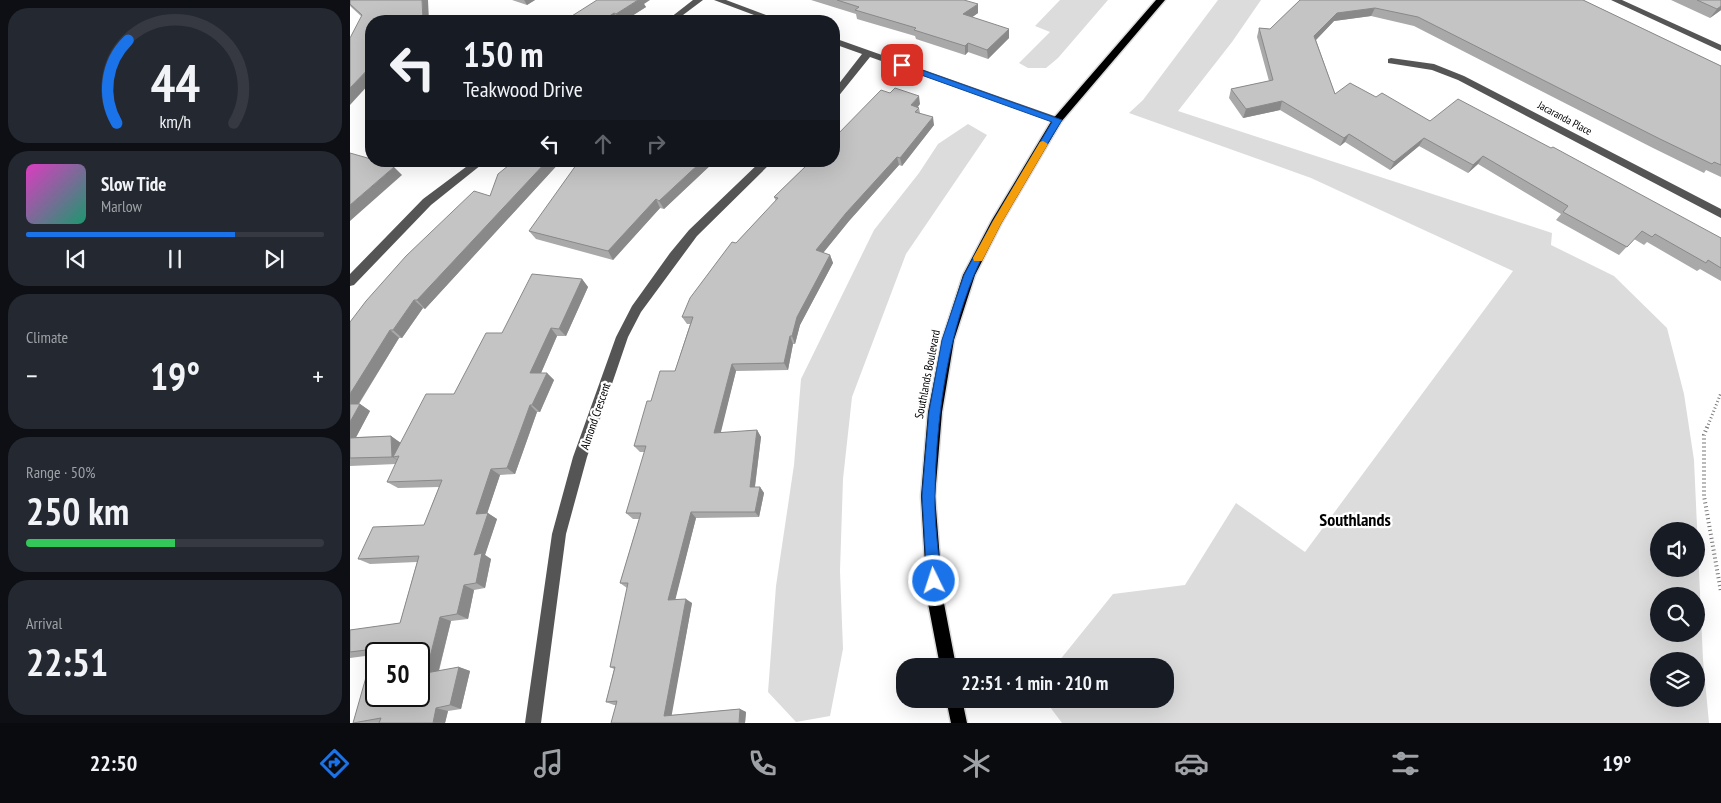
<!DOCTYPE html>
<html lang="en">
<head>
<meta charset="utf-8">
<style>
  :root { --surface:#171b24; --page:#242831; --text:#f1f3f6; --muted:#9ea1a6; --line:#363941; --accent:#1a73e8 }
  body { margin:0; font-family:"PT Sans Narrow",sans-serif; background:var(--page); color:var(--text); height:100vh; display:flex; flex-direction:column; font-size:19px; white-space:nowrap }
  * { box-sizing:border-box; margin:0 }
  p { font-size:16px; color:var(--muted) }
  .icon { flex:none; width:28px; height:28px; fill:none; stroke:currentColor; stroke-width:2; stroke-linecap:round; stroke-linejoin:round }
  .map { position:relative; flex:1; overflow:hidden }
  .sheet { display:flex; flex-direction:column; gap:8px; padding:8px; background:#0d0f14; width:350px }
  .sheet>* { flex:none }
  .guide { position:absolute; left:15px; top:15px; width:475px; height:152px; border-radius:20px; box-shadow:0 5px 20px #0002; background:#171b24; color:var(--text); overflow:hidden }
  .controls { position:absolute; left:1300px; top:522px; display:grid; gap:10px }
  .controls a { display:grid; place-items:center; width:55px; height:55px; border-radius:50%; background:var(--surface); box-shadow:0 5px 20px #0002; font-size:25px }
  .speed { position:absolute; left:15px; top:642px; display:flex; gap:10px; font-size:25px; font-weight:700; text-align:center }
  .speed>* { display:grid; place-content:center; width:65px; height:65px; border-radius:50%; background:var(--surface); box-shadow:0 5px 20px #0002; line-height:1 }
  .speed .limit { border:2px solid #111; border-radius:8px; background:#fff; color:#111 }
  .pin { position:absolute; display:grid; place-items:center; width:42px; height:42px; color:#fff; margin:-21px; border-radius:10px; box-shadow:0 2px 8px #0006 }
  .me { position:absolute; width:55px; margin:-28px; rotate:356deg; stroke-linejoin:round; filter:drop-shadow(0 0 4px #0008) }
  .turn { display:flex; align-items:center; gap:18px; height:105px; padding:0 15px; font-size:22px }
  .turn .icon { width:65px; height:65px; stroke-width:2.5 }
  .turn b { display:block; font-size:35px; line-height:42px }
  .lanes { display:flex; align-items:center; height:48px; padding:0 15px; background:#0003; justify-content:center; gap:25px; direction:ltr }
  .lanes .off { opacity:.35 }
  .big { font-size:38px; font-weight:600; line-height:1.1 }
  .sheet .tile { flex:1; display:flex; flex-direction:column; justify-content:center; gap:8px; min-width:0; padding:0 18px; border-radius:20px; background:var(--page) }
  .sheet .dial { align-items:center; gap:0 }
  .dial svg { height:130px; overflow:visible; fill:none; stroke:var(--line); stroke-width:7; stroke-linecap:round; text-anchor:middle }
  .dial text { fill:var(--text); stroke:none }
  .song { display:flex; align-items:center; gap:15px }
  .cover { width:60px; height:60px; border-radius:8px; background:linear-gradient(135deg,hsl(310 70% 55%),hsl(160 70% 35%)) }
  .played { height:5px; border-radius:2px; background:linear-gradient(90deg,var(--accent) 70%,var(--line) 70%) }
  .keys { display:flex; justify-content:space-around; direction:ltr }
  .heat { display:flex; justify-content:space-between; align-items:center; font-size:28px; direction:ltr }
  .charge { height:8px; border-radius:4px; background:linear-gradient(90deg,#34c759 50%,var(--line) 0) }
  .trip { position:absolute; left:546px; top:658px; width:278px; height:50px; border-radius:20px; background:var(--surface); box-shadow:0 5px 20px #0002; font-weight:600; line-height:50px; text-align:center }
  .tabs { display:flex; height:80px; justify-content:space-around; align-items:center; background:#090b0e; color:var(--muted) }
  .tabs .icon { width:35px; height:35px }
  .tabs .active { color:var(--accent) }
  .tabs b { font-size:22px; color:var(--text) }
  main { display:flex; flex:1; min-height:0 }
  .map>svg:first-child { display:block }
  .green { fill:#dcdcdc; fill-rule:evenodd }
  .lines { fill:none; stroke-linecap:round; stroke-linejoin:round }
  .major-casing { stroke:#dbdbdb; stroke-width:3 }
  .path-far1 { stroke:#777; stroke-width:3; stroke-dasharray:1 2.5; stroke-linecap:butt }
  .path { stroke:#777; stroke-width:4; stroke-dasharray:1 3; stroke-linecap:butt }
  .minor { fill:#555; fill-rule:evenodd }
  .major { fill:#000; fill-rule:evenodd }
  .wall { fill:#a9a9a9 }
  .shaded-wall { fill:#898989 }
  .building { fill:#c4c4c4; stroke:#898989; fill-rule:evenodd }
  .route { fill:#1a73e8; stroke:#114b97 }
  .slow { fill:#f59e0b }
  .labels { text-anchor:middle; dominant-baseline:central; stroke-width:4.5; stroke-linejoin:round; paint-order:stroke }
  .far-street-label { font-size:11px; fill:#000; stroke:#fff }
  .street-label { font-size:12px; fill:#000; stroke:#fff }
  .district-label { font-size:18px; font-weight:bold; fill:#000; stroke:#fff }
</style>
</head>
<body>
<main>
<section class="sheet">
<div class="tile dial"><svg viewBox="0 0 100 80">
<path d="M14 69A42 42 0 1 1 86 69"/>
<path d="M14 69A42 42 0 0 1 21 18" stroke="#1a73e8"/>
<text x="50" y="56" font-size="32" font-weight="700">44</text>
<text x="50" y="72" font-size="11">km/h</text>
</svg></div>
<div class="tile">
<div class="song"><i class="cover"></i><div><b>Slow Tide</b><p>Marlow</p></div></div>
<div class="played"></div>
<div class="keys"><svg class="icon" aria-label="previous" viewBox="0 0 24 24"><path d="M18 5L8 12l10 7zM5 5v14"/></svg><svg class="icon" aria-label="pause" viewBox="0 0 24 24"><path d="M8 5v14M16 5v14"/></svg><svg class="icon" aria-label="next" viewBox="0 0 24 24"><path d="M6 5l10 7-10 7zM19 5v14"/></svg></div>
</div>
<div class="tile"><p>Climate</p>
<div class="heat"><a>−</a><b class="big">19°</b><a>+</a></div>
</div>
<div class="tile"><p>Range · 50%</p><b class="big">250 km</b><div class="charge"></div></div>
<div class="tile"><p>Arrival</p><b class="big">22:51</b></div>
</section>
<div class="map">
<svg width="1371" height="723" viewBox="0 0 1371 723">
  <rect width="100%" height="100%" fill="#fff"/>
  <!-- green -->
  <path class="green" d="M710,0H758L708,58L696,68H678L669,63L700,32L685,26Z
    M868,0H911L882,42L828,111L1202,233L1201,245L1264,276L1317,328L1334,394L1344,460L1353,660L1359,723H712L694,699H815V666H705L763,594L835,585L886,503L955,552L1163,271L961,178L779,113L793,100ZM1309,531H1346V569H1309ZM1309,596H1346V634H1309ZM1309,661H1346V699H1309Z
    M618,124L637,135L556,254L502,397L493,479L490,571L493,649L480,716L446,722L418,692L426,586L444,465L451,379L524,230L569,173L588,144Z"/>
  <g class="lines">
    <!-- major casing -->
    <g class="major-casing">
      <path id="major" d="M806,0H815L711,122L651,224L625,275L604,340L592,412L585,496L593,598L606,666H590L577,598L571,496L578,412L592,340L613,275L642,220L702,120Z
        M596,699H612L617,723H601Z"/>
    </g>
    <!-- path-far1 -->
    <path class="path-far1" d="M1357,428L1371,393"/>
    <!-- path -->
    <path class="path" d="M1357,427L1354,435V496L1371,592"/>
    <!-- minor -->
    <path class="minor" d="M343,0H353L325,21H316Z
      M364,0H376L432,21H420Z
      M1261,0H1272L1371,45V51Z
      M484,38L710,118L712,120L707,123L704,122L520,57L487,98L484,99V90L512,54L484,44Z
      M1041,58L1084,64L1114,76L1371,209V218L1108,80L1082,70L1038,63V59Z
      M124,161H136L81,205L4,285L0,286V274L73,199Z
      M411,161H423L347,236L291,312L278,337L237,457L216,534L191,723H175L202,534L223,457L266,337L282,306L320,253L339,230Z"/>
    <!-- major -->
    <use href="#major" class="major"/>
  </g>
  <!-- wall -->
  <path class="wall" d="M0,0L21,21L12,17L0,6Z
    M162,0H185L177,5Z
    M461,0H614L628,13L622,17L659,38L638,59L618,52L615,55L566,39L565,36L507,19L506,14Z
    M950,0H1233L1371,66V177L1356,170L1354,173L1303,148L1064,26L1021,16L984,21L966,40L985,94L1026,97L1080,121L1371,238V281L1350,269L1347,271L1297,242L1294,245L1284,239L1269,255L1206,220L1211,214L1128,164L1118,173L1069,146L1040,170L995,142L990,146L930,110L893,118L879,98L881,89L919,81L907,37L909,28L920,29Z
    M1321,0H1371V10L1360,18Z
    M294,4L296,7L274,21H214Z
    M570,104L568,107L569,108L570,113L584,125L552,166L549,165L499,221L473,253L480,255L483,263L450,325L445,344H443L438,370L386,371L370,433L407,430L411,437L405,487H410L414,493L409,517L346,518L325,599L342,603L321,715L390,709L396,712L395,723H261L266,705H264L256,702L264,669L260,667L277,588L270,583L289,519H283L276,513L295,452H290L284,446L301,401L325,371L340,324H337L332,317L386,243L426,201L424,197L456,166L454,161Z
    M164,161H211L75,309L73,308L52,338H49L9,404H10L20,411L6,437L41,436L50,443L104,394L152,333L232,279L238,287L216,336H207L191,373H197L204,380L190,412H187L165,474L150,475L137,513L147,519L135,555L141,559L135,588L124,590L118,619L101,621L89,671L109,667L120,671L111,709L98,711L95,723H3L23,655L0,658V630L50,623L67,562L20,564L8,559L74,525L89,487L48,488L37,482L46,464L0,466V322L140,196Z
    M365,161L314,209L310,208L263,260L186,239L179,231Z"/>
  <!-- shaded-wall -->
  <path class="shaded-wall" d="M72,0H78L79,21H73Z
    M174,0H185L177,5Z
    M288,0H300L294,4L296,7L274,21H270L266,14Z
    M628,4V13L614,23L613,14Z
    M1371,6V10L1360,18L1367,9Z
    M1025,8L1021,16L984,21L962,44L964,36L987,13Z
    M264,13L268,21H252Z
    M659,29V38L638,59L637,50Z
    M618,43V52L615,55V46Z
    M21,66V82L0,105V88Z
    M569,96L570,104L562,113L561,105Z
    M932,101L930,110L893,118L896,109Z
    M583,117L584,125L552,166L550,158Z
    M999,134L995,142L990,146L994,138Z
    M1074,138L1069,146L1040,170L1044,162Z
    M1133,156L1128,164L1118,173L1123,165Z
    M547,157L549,165L499,221L469,258L466,250L496,213Z
    M197,161H211L75,309L67,300Z
    M352,161H365L314,209L309,201Z
    M44,167L52,175L0,221V205Z
    M306,199L310,208L263,260L258,251Z
    M480,255L483,263L450,325L445,344L442,336L447,317Z
    M232,279L238,287L216,336L209,329Z
    M64,300L73,308L52,338L43,330Z
    M201,328L207,336L188,380L180,373Z
    M40,330L49,338L4,411L0,409V394Z
    M440,336L443,344L438,370L434,363Z
    M382,364L386,371L369,440L364,433Z
    M197,373L204,380L190,412L182,405Z
    M10,404L20,411L2,445L0,443V422Z
    M180,405L187,412L165,474L157,468Z
    M407,430L411,437L404,493L400,487Z
    M41,436L51,443L43,457L52,463L42,457Z
    M141,469L150,475L135,520L126,514Z
    M410,487L414,493L409,517L405,512Z
    M341,512L346,518L324,605L318,600Z
    M138,513L147,519L135,555L141,559L135,588L126,583L124,555Z
    M114,585L124,590L118,619L107,614Z
    M336,599L342,603L321,719L314,716Z
    M90,617L101,621L87,677L76,673Z
    M109,667L120,671L111,709L100,705Z
    M86,708L98,711L95,723H83Z
    M390,709L396,712L395,723H389Z"/>
  <!-- building -->
  <path class="building" d="M0,0H72L73,21H21V66L0,88V38L12,15L0,4Z
    M247,0H288L266,14L264,13L252,21H214Z
    M487,0H614L628,4L613,14L659,29L637,50L618,43L615,46L564,30L566,28L505,10L509,7Z
    M950,0H1233L1371,66V165L1364,162L1362,164L1310,139L1068,17L1025,8L987,13L964,36L985,94L1000,83L1026,97L1032,93L1080,121L1108,99L1201,148L1203,147L1371,238V268L1358,260L1356,263L1305,234L1302,237L1292,231L1277,247L1213,212L1218,206L1133,156L1123,165L1074,138L1044,162L999,134L994,138L932,101L896,109L881,89L923,80L909,28L920,29Z
    M1347,0H1371V6L1367,9Z
    M354,18L366,21H349Z
    M545,88L569,96L561,105L569,108L565,112L583,117L550,158L547,157L496,213L466,250L480,255L447,317L442,336H440L434,363L382,364L364,433L407,430L400,487H410L405,512H341L318,600L336,599L314,716L390,709L389,723H261L267,701L256,702L265,667H260L278,583H270L291,513H276L296,446H284L297,401H301L310,371H325L343,317H332L340,298L382,242L386,243L428,198L424,197L459,163L454,161H484V138L531,90L540,93Z
    M0,153L21,159V161H27L44,167L0,205Z
    M164,161H197L67,300H64L43,330H40L0,394V322L16,301L56,256L124,191L140,196L148,174Z
    M229,161H352L309,201L306,199L258,251L179,231Z
    M182,274L232,279L209,329L201,328L180,373H197L182,405H180L157,468L141,469L126,514L138,513L124,555L132,553L126,583L114,585L107,614L90,617L76,673L109,667L100,705L86,708L83,723H29L31,718L3,723L24,649L0,652V630L50,623L69,556L8,559L23,527L74,525L92,480L37,482L49,456L43,457L76,394H104L136,333H152ZM26,654H69V696H26Z
    M0,404H10L0,422Z
    M41,436L42,457L0,458V438Z"/>
  <!-- route -->
  <path class="route" d="M552,63L712,120C682,170 646,222 624,275C596,343 586,422 585,494C584,523 589,553 591,581L589,586L584,588L579,586L577,581L572,496L579,412L592,340L614,275L643,221L702,122L549,67V64Z"/>
  <!-- slow -->
  <path class="slow" d="M693,141L698,144L651,224L632,261H624L623,258L643,221L690,142Z"/>
  <g class="labels">
    <!-- far-street labels -->
    <g class="far-street-label">
      <text transform="translate(1215 118) rotate(28)">Jacaranda Place</text>
    </g>
    <!-- street labels -->
    <g class="street-label">
      <text transform="translate(577 374) rotate(-79)">Southlands Boulevard</text>
      <text transform="translate(245 416) rotate(-71)">Almond Crescent</text>
    </g>
    <!-- district labels -->
    <g class="district-label">
      <text x="1005" y="519">Southlands</text>
    </g>
  </g>
</svg>
<div class="controls">
<a><svg class="icon" aria-label="sound" viewBox="0 0 24 24"><path d="M4 9h4l5-4v14l-5-4H4zM17 9q2 3 0 6"/></svg></a>
<a><svg class="icon" aria-label="search" viewBox="0 0 24 24"><circle cx="10" cy="10" r="6"/><path d="M15 15l6 6"/></svg></a>
<a><svg class="icon" aria-label="layers" viewBox="0 0 24 24"><path d="M12 4l9 5-9 5-9-5zM3 14l9 5 9-5"/></svg></a>
</div>
<div class="speed"><div class="limit">50</div></div>
<div class="pin" style="left:552px;top:65px;background:#d93025"><svg class="icon" aria-label="arrive" viewBox="0 0 24 24"><path d="M6 21V4h12l-3 4 3 4H6"/></svg></div>
<svg class="me" style="left:584px;top:581px" viewBox="-20 -20 40 40"><circle r="17" fill="#1a73e8" stroke="#fff" stroke-width="3"/><path d="M0-11L8 9 0 5-8 9z" fill="#fff"/></svg>
<div class="trip">22:51 · 1 min · 210 m</div>
<div class="guide">
<div class="turn"><svg class="icon" aria-label="left" viewBox="0 0 24 24"><path d="M17 20v-9H6M10 6l-5 5 5 5"/></svg><div><b>150 m</b>Teakwood Drive</div></div>
<div class="lanes"><svg class="icon" aria-label="left" viewBox="0 0 24 24"><path d="M17 20v-9H6M10 6l-5 5 5 5"/></svg><svg class="icon off" aria-label="ahead" viewBox="0 0 24 24"><path d="M12 20V5M6 11l6-6 6 6"/></svg><svg class="icon off" aria-label="right" viewBox="0 0 24 24"><path d="M7 20v-9h11M14 6l5 5-5 5"/></svg></div>
</div>
</div>
</main>
<nav class="tabs">
<b>22:50</b>
<svg class="icon active" aria-label="directions" viewBox="0 0 24 24"><path d="M12 3l9 9-9 9-9-9zM9 14v-3h6M13 9l2 2-2 2"/></svg>
<svg class="icon" aria-label="music" viewBox="0 0 24 24"><path d="M9 18V5l10-2v13"/><circle cx="6" cy="18" r="3"/><circle cx="16" cy="16" r="3"/></svg>
<svg class="icon" aria-label="phone" viewBox="0 0 24 24"><path d="M5 4h4l2 5-3 2q2 4 5 5l2-3 5 2v4C11 20 4 13 5 4z"/></svg>
<svg class="icon" aria-label="climate" viewBox="0 0 24 24"><path d="M12 3v18M4 7l16 10M4 17L20 7"/></svg>
<svg class="icon" aria-label="car" viewBox="0 0 24 24"><path d="M5 17H2v-5l4-1 3-4h7l3 4 3 1v5h-3M9 17h6M6 11h13"/><circle cx="7" cy="17" r="2"/><circle cx="17" cy="17" r="2"/></svg>
<svg class="icon" aria-label="filters" viewBox="0 0 24 24"><path d="M4 7h16M4 17h16"/><circle cx="9" cy="7" r="2"/><circle cx="15" cy="17" r="2"/></svg>
<b>19°</b>
</nav>
</body>
</html>
